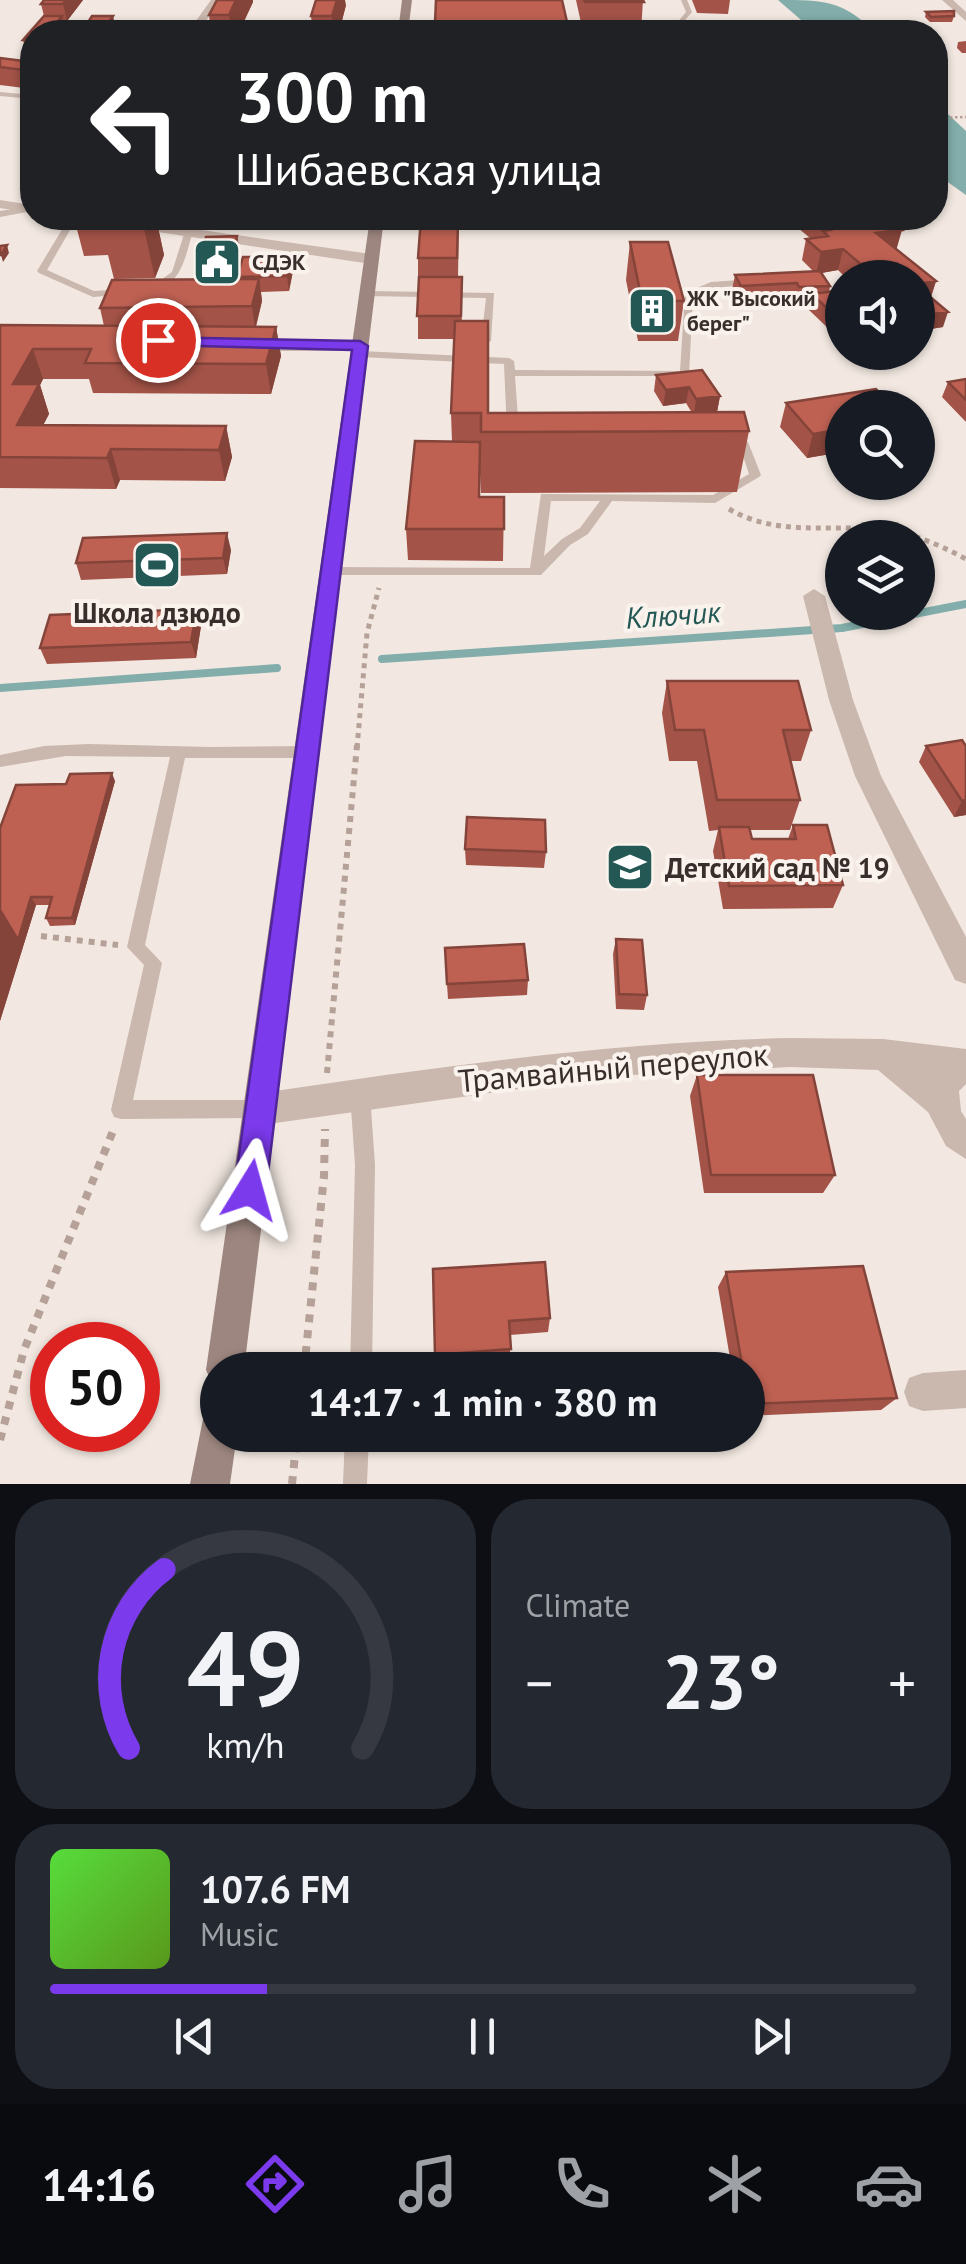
<!DOCTYPE html>
<html lang="en">
<head>
<meta charset="utf-8">
<style>
  :root { --surface:#171b24; --page:#242831; --text:#f1f3f6; --muted:#9ea1a6; --line:#363941; --accent:#7c3aed }
  body { margin:0; font-family:"PT Sans",sans-serif; background:var(--page); color:var(--text); height:100vh; display:flex; flex-direction:column; font-size:38px; white-space:nowrap }
  * { box-sizing:border-box; margin:0 }
  p { font-size:32px; color:var(--muted) }
  .icon { flex:none; width:55px; height:55px; fill:none; stroke:currentColor; stroke-width:2; stroke-linecap:round; stroke-linejoin:round }
  .map { position:relative; height:1484px; overflow:hidden }
  .panel { display:flex; flex-direction:column; gap:15px; padding:15px; background:#0d0f14; flex:1 }
  .panel>* { flex:none }
  .top-card { position:absolute; left:20px; top:20px; width:928px; height:210px; border-radius:40px; box-shadow:0 2px 8px #0004; background:#202124; color:#fff; overflow:hidden }
  .tools { position:absolute; left:825px; top:260px; display:grid; gap:20px }
  .tools a { display:grid; place-items:center; width:110px; height:110px; border-radius:50%; background:var(--surface); box-shadow:0 2px 8px #0004; font-size:50px }
  .speed { position:absolute; left:30px; top:1322px; display:flex; gap:20px; font-size:50px; font-weight:700; text-align:center }
  .speed>* { display:grid; place-content:center; width:130px; height:130px; border-radius:50%; background:var(--surface); box-shadow:0 2px 8px #0004; line-height:1 }
  .speed .limit { border:15px solid #d22; background:#fff; color:#111 }
  .pin { position:absolute; display:grid; place-items:center; width:85px; height:85px; color:#fff; margin:-42px; border:5px solid #fff; border-radius:50%; box-shadow:0 2px 10px #0007 }
  .me { position:absolute; width:110px; margin:-55px; rotate:8deg; stroke-linejoin:round; filter:drop-shadow(0 0 8px #0008) }
  .turn { display:flex; align-items:center; gap:35px; height:210px; padding:0 50px; font-size:45px }
  .turn .icon { width:130px; height:130px; stroke-width:2.5 }
  .turn b { display:block; font-size:70px; line-height:85px }
  .big { font-size:75px; font-weight:700; line-height:1.1 }
  .panel .tile { flex:1; display:flex; flex-direction:column; justify-content:center; gap:15px; min-width:0; padding:0 35px; border-radius:40px; background:var(--page) }
  .panel .dial { align-items:center; gap:0 }
  .dial svg { height:260px; overflow:visible; fill:none; stroke:var(--line); stroke-width:7; stroke-linecap:round; text-anchor:middle }
  .dial text { fill:var(--text); stroke:none }
  .song { display:flex; align-items:center; gap:30px }
  .cover { width:120px; height:120px; border-radius:15px; background:linear-gradient(135deg,hsl(110 70% 55%),hsl(90 70% 35%)) }
  .played { height:10px; border-radius:5px; background:linear-gradient(90deg,var(--accent) 25%,var(--line) 25%) }
  .keys { display:flex; justify-content:space-around; direction:ltr }
  .heat { display:flex; justify-content:space-between; align-items:center; font-size:55px; direction:ltr }
  .panel .tiles { flex:1; display:grid; gap:15px; grid-template-columns:1fr 1fr }
  .tile:last-child { grid-column:span 2 }
  .trip { position:absolute; left:200px; top:1352px; width:565px; height:100px; border-radius:50px; background:var(--surface); box-shadow:0 2px 8px #0004; font-weight:700; line-height:100px; text-align:center }
  .menu { display:flex; height:160px; justify-content:space-around; align-items:center; background:#090b0e; color:var(--muted) }
  .menu .icon { width:70px; height:70px }
  .menu .active { color:var(--accent) }
  .menu b { font-size:45px; color:var(--text) }
  .map>svg:first-child { display:block }
  .water { fill:#82adaa }
  .lines { fill:none; stroke-linecap:round; stroke-linejoin:round }
  .stream { stroke:#82adaa; stroke-width:8 }
  .path-far3 { stroke:#b5a197; stroke-width:2.5; stroke-dasharray:2.5 2.5; stroke-linecap:butt }
  .path-far2 { stroke:#b5a197; stroke-width:5; stroke-dasharray:5 5; stroke-linecap:butt }
  .path-far1 { stroke:#b5a197; stroke-width:6; stroke-dasharray:6 6; stroke-linecap:butt }
  .path { stroke:#b5a197; stroke-width:8; stroke-dasharray:8 8; stroke-linecap:butt }
  .lane { fill:#cab7ad; fill-rule:evenodd }
  .street { fill:#cab7ad; fill-rule:evenodd }
  .secondary { fill:#9d867f; fill-rule:evenodd }
  .wall { fill:#a35347 }
  .shaded-wall { fill:#85443a }
  .building { fill:#be6153; stroke:#85443a; stroke-width:2.5 }
  .route { fill:#7c3aed; stroke:#51269a; stroke-width:2.5 }
  .labels { text-anchor:middle; dominant-baseline:central; stroke-width:8; stroke-linejoin:round; paint-order:stroke }
  .far-poi-label { font-size:22px; font-weight:bold; fill:#392e2b; stroke:#faf3ed; text-anchor:start }
  .poi-label { font-size:28px; font-weight:bold; fill:#392e2b; stroke:#faf3ed }
  .water-label { font-size:30px; font-style:italic; fill:#235855; stroke:#faf3ed }
  .near-street-label { font-size:32px; fill:#392e2b; stroke:#faf3ed }
</style>
</head>
<body>
<div class="map">
<svg width="966" height="1484" viewBox="0 0 966 1484">
  <rect width="100%" height="100%" fill="#f2e8e1"/>
  <!-- water -->
  <path class="water" d="M778,0C824,0 842,0 875,32H815Z
    M935,102L966,131V195L935,173Z"/>
  <g class="lines">
    <!-- stream -->
    <path class="stream" d="M382,659L842,628L966,604
      M0,688L277,668"/>
    <!-- path-far3 -->
    <path class="path-far3" d="M935,118L966,117"/>
    <!-- path-far2 -->
    <path class="path-far2" d="M729,509C776,536 824,525 876,529C908,531 938,544 966,559
      M357,748L367,633L379,588"/>
    <!-- path-far1 -->
    <path class="path-far1" d="M41,936L118,945
      M327,1073L357,745"/>
    <!-- path -->
    <path class="path" d="M304,1370L324,1176L325,1129
      M0,1440L24,1350L113,1131
      M292,1484L297,1435"/>
    <!-- lane -->
    <path class="lane" d="M681,0H687L692,12L681,25L647,32L677,23L686,12Z
      M0,92L32,95V99L0,96Z
      M32,206V211L0,217V211Z
      M69,218H77L47,270L94,291L126,289L129,290V294L93,297L39,273L37,271Z
      M189,228L193,231C185,257 182,286 151,291V287L172,272L185,231Z
      M753,279L756,280V284L713,288L693,296L689,376H515L519,432L513,435L507,432L504,364L360,357L355,354L360,351L509,358L514,361L515,370L680,371L685,293L711,282Z
      M367,291L494,293L491,341L486,344L481,341L486,298L364,296V292Z
      M731,441L748,442L761,475L759,477L715,503L612,501L588,534L570,545L541,575H332L326,571L332,567L530,568L541,494L713,495L749,474L740,447H731L725,444ZM551,501H600L580,528L562,539L544,556Z
      M88,744L210,747L309,746L314,748L317,752L314,756L309,758H185L145,945L162,963L133,1100H261L268,1102L271,1109L268,1116L261,1118L121,1119L114,1117L111,1110L144,965L127,947L170,757L66,756L0,767V755L44,746Z
      M360,1085L367,1087L370,1094L375,1165L372,1370H350L355,1165L350,1094L353,1087Z
      M345,1435H369L367,1484H343Z"/>
    <!-- street -->
    <path class="street" d="M211,0H221L198,32H188Z
      M942,0H953L966,12V21Z
      M0,200L32,205V213L0,208Z
      M84,218H117L371,254L379,259L371,264L91,222Z
      M741,218H756L763,226L751,229Z
      M246,337L271,341H360L368,346L360,351H271L240,346V338Z
      M814,589L825,596L853,700L881,776L966,937V984L955,980L855,776L829,700L803,596Z
      M790,1038L883,1039L966,1049V1084L959,1091L961,1111L966,1119V1159L946,1146L928,1112L878,1070L790,1067L613,1076L261,1125L249,1120L245,1109L249,1098L261,1093C437,1067 612,1042 790,1038Z
      M966,1370V1408L923,1411L909,1406L904,1392L909,1378L923,1373Z"/>
    <!-- secondary -->
    <path class="secondary" d="M402,0H412L408,32H398Z
      M370,218H384L244,1370H218V1386L212,1383L206,1370Z
      M218,1409V1435H237L230,1484H190L204,1414Z"/>
  </g>
  <!-- wall -->
  <path class="wall" d="M44,0H83L67,21L32,32V58H28L23,40L44,16L41,4Z
    M436,0L567,22V32H436Z
    M576,0H643L641,32H583Z
    M692,0H730L728,14L697,13Z
    M253,2L239,32H211L209,15Z
    M346,5L339,32H313L311,16Z
    M926,12L954,16L952,22H930L925,17Z
    M966,41V53H962L957,48L958,42Z
    M0,58L32,62V89L0,85Z
    M74,218H156L164,255L155,278L114,279L108,255L84,256Z
    M421,218H459L458,277L462,321L488,413H692L686,403L663,406L654,391L656,375L720,396L717,412L749,431L737,492L481,493L480,473V497H504L503,561L408,560L406,529L452,442L451,413L454,339H418V258Z
    M650,218H677L676,223L653,224Z
    M786,218H886L897,250L936,281L931,297L943,327L918,331V278H846L838,270L821,273L830,286L829,292L842,331L833,333L809,310L810,302H796L794,299L738,301L732,290L735,275L813,271L802,260L806,239L810,238Z
    M237,236L240,251L234,272H203L200,257Z
    M630,242L684,301L678,341H638L626,280Z
    M293,271L289,291L261,292L262,301L256,327H276L281,356L271,394L93,393L89,379H43L40,385L49,414L43,425L226,426L232,457L225,481L120,480L116,489L0,488V325L104,326L100,308L238,279L237,277Z
    M966,379V422L942,397L948,382Z
    M786,403L842,408V452L807,458L780,427Z
    M231,550L227,574L81,580L76,563Z
    M201,626L196,658L47,664L40,648Z
    M667,681L811,730L801,761H790L800,800L790,830H750L752,839H788L793,825L843,885L833,908L723,909L713,851L718,830L709,831L697,761H669L662,713Z
    M962,740L966,815L954,817L919,762L926,746Z
    M115,781L75,925L50,926L46,918L50,905H36L0,1021V828L66,784Z
    M465,849L546,852L544,868L466,865Z
    M616,939L647,995L644,1010L616,1009L613,954Z
    M528,980L527,995L448,999L447,984Z
    M697,1075L835,1175L823,1193H704L690,1096Z
    M433,1269L550,1318L548,1332L510,1335V1363L437,1368Z
    M726,1272L897,1398L881,1410L748,1416V1370H732L718,1287Z"/>
  <!-- shaded-wall -->
  <path class="shaded-wall" d="M66,0H83L67,21L63,4Z
    M236,0H253V2L239,32H231L229,15Z
    M337,0H345L346,5L339,32H334L332,16Z
    M62,16L66,32H54V26Z
    M113,16L117,32H102Z
    M145,218H156L164,255L155,278L143,224Z
    M902,230L896,251L876,233Z
    M237,236L240,251L234,272L232,257Z
    M7,245L9,253L3,262L1,255Z
    M843,249L838,270L816,274L821,252Z
    M291,257L293,271L289,291L287,276Z
    M259,279L262,301L255,329L252,306Z
    M936,281L929,303L918,305V284Z
    M948,312L943,327L918,331V316Z
    M842,317V331L833,333L837,318Z
    M276,327L281,356L271,394L266,364Z
    M33,349L43,379L40,385L49,414L28,455L17,425L13,384Z
    M689,387L686,403L663,406L666,390Z
    M720,396L717,412L694,415L696,399Z
    M226,426L232,457L225,481L219,450Z
    M842,429V452L807,458L813,434Z
    M111,449L120,480L116,489L107,458Z
    M227,533L231,550L227,574L223,558Z
    M197,609L201,626L196,658L191,642Z
    M112,773L115,781L75,925L72,918Z
    M966,800V815L954,817L962,801Z
    M31,897L36,905L0,1021V910Z"/>
  <!-- building -->
  <path class="building" d="M44,0H66L63,4H41Z
    M217,0H236L229,15H209Z
    M316,0H337L332,16H311Z
    M436,0H562L567,22L435,23Z
    M584,0H643L644,2H585Z
    M954,11V16L931,17L926,12Z
    M44,16H62L54,26H59L54,32H32V40H23Z
    M92,16H113L102,32H82Z
    M591,30H633L634,32H592Z
    M0,58L32,62V71L0,67Z
    M104,218H145L143,224H100Z
    M421,218H458L457,258H418Z
    M814,218H886L902,230L876,233L936,281L918,284V278H877L843,249L821,252L806,239L828,236L823,231L830,230Z
    M237,236L232,257H200L206,237Z
    M630,242H668L684,301H642Z
    M7,245L1,255H0V246Z
    M243,257H291L287,276L237,277Z
    M820,271L830,286L799,287L797,283L741,286L735,275Z
    M419,277H462L461,316H417Z
    M259,279L252,306L100,308L112,280Z
    M842,290V317L837,318L812,294Z
    M922,290L948,312L918,316V291Z
    M455,321H488V413L744,412L749,431L481,432V413H451Z
    M0,325L276,327L266,364L85,363L91,349H33L13,384H39L17,425L226,426L219,450L111,449L107,458L0,457Z
    M702,370L720,396L696,399L689,387L666,390L656,375Z
    M966,379V400L948,382Z
    M876,389L894,408H842V429L813,434L786,403Z
    M415,441L480,442L479,497H504V529H406Z
    M227,533L223,558L76,563L83,538Z
    M197,609L191,642L40,648L50,615Z
    M667,681H798L811,730H783L800,800H717L704,730H675Z
    M962,740L966,746V800L962,801L926,746Z
    M112,773L72,918H46L52,897H31L18,940L0,910V828L16,785L66,784L70,774Z
    M467,817L545,820L546,852L465,849Z
    M793,825H827L843,885L729,886L719,827H749L752,839H796Z
    M616,939L642,940L647,995L619,994Z
    M524,944L528,980L447,984L445,948Z
    M697,1075H813L835,1175H711Z
    M545,1262L550,1318L509,1321L511,1349L435,1355L433,1269Z
    M863,1266L897,1398L749,1404L748,1370H743L726,1272Z"/>
  <!-- route -->
  <path class="route" d="M152,337L360,341L368,346L266,1190L261,1201L250,1205L239,1201L234,1190L352,350L158,345L150,340Z"/>
  <!-- icons -->
  <defs>
    <g id="civic-square" transform="scale(2.5)"><rect x="-9" y="-9" width="18" height="18" rx="4" fill="#235855" stroke="#faf3ed"/><path d="M-.6-6.5H3V-4.5H.6V-3L4-1V1h2V6H-6V1h2V-1L-.6-3ZM-1.2 2.5V6h2.4V2.5Z" fill="#fff"/></g>
    <g id="building-square" transform="scale(2.5)"><rect x="-9" y="-9" width="18" height="18" rx="4" fill="#235855" stroke="#faf3ed"/><path d="M-4-6H4V6H1V3H-1V6H-4ZM-2.5-4.3h1.7v1.8h-1.7ZM.8-4.3h1.7v1.8H.8ZM-2.5-1h1.7V.8h-1.7ZM.8-1h1.7V.8H.8Z" fill="#fff"/></g>
    <g id="stadium-square" transform="scale(2.5)"><rect x="-9" y="-9" width="18" height="18" rx="4" fill="#235855" stroke="#faf3ed"/><path d="M0-5a6.5 5 0 1 0 0 10a6.5 5 0 1 0 0-10ZM-3.5-1.8h7v3.6h-7Z" fill="#fff"/></g>
    <g id="school-square" transform="scale(2.5)"><rect x="-9" y="-9" width="18" height="18" rx="4" fill="#235855" stroke="#faf3ed"/><path d="M0-5L7-2L0 1L-7-2ZM-4 1L0 2.5L4 1V4Q0 6-4 4Z" fill="#fff"/></g>
  </defs>
  <g fill-rule="evenodd">
    <use href="#civic-square" x="217" y="262"/>
    <use href="#building-square" x="652" y="311"/>
    <use href="#stadium-square" x="157" y="565"/>
    <use href="#school-square" x="630" y="867"/>
  </g>
  <g class="labels">
    <!-- far-poi labels -->
    <g class="far-poi-label">
      <text x="252" y="262">СДЭК</text>
      <text x="687" y="298">ЖК "Высокий<tspan x="687" dy="25">берег"</tspan></text>
    </g>
    <!-- poi labels -->
    <g class="poi-label">
      <text x="157" y="612">Школа дзюдо</text>
      <text x="665" y="867" text-anchor="start">Детский сад № 19</text>
    </g>
    <!-- water labels -->
    <g class="water-label">
      <text transform="translate(673 614) rotate(-4)">Ключик</text>
    </g>
    <!-- near-street labels -->
    <g class="near-street-label">
      <text transform="translate(613 1067) rotate(-5)">Трамвайный переулок</text>
    </g>
  </g>
</svg>
<div class="tools">
<a><svg class="icon" aria-label="sound" viewBox="0 0 24 24"><path d="M4 9h4l5-4v14l-5-4H4zM17 9q2 3 0 6"/></svg></a>
<a><svg class="icon" aria-label="search" viewBox="0 0 24 24"><circle cx="10" cy="10" r="6"/><path d="M15 15l6 6"/></svg></a>
<a><svg class="icon" aria-label="layers" viewBox="0 0 24 24"><path d="M12 4l9 5-9 5-9-5zM3 14l9 5 9-5"/></svg></a>
</div>
<div class="speed"><div class="limit">50</div></div>
<div class="pin" style="left:158px;top:340px;background:#d93025"><svg class="icon" aria-label="arrive" viewBox="0 0 24 24"><path d="M6 21V4h12l-3 4 3 4H6"/></svg></div>
<svg class="me" style="left:250px;top:1190px" viewBox="-20 -20 40 40"><path d="M0-17L14 15 0 8-14 15z" fill="#7c3aed" stroke="#fff" stroke-width="4"/></svg>
<div class="trip">14:17 · 1 min · 380 m</div>
<div class="top-card">
<div class="turn"><svg class="icon" aria-label="left" viewBox="0 0 24 24"><path d="M17 20v-9H6M10 6l-5 5 5 5"/></svg><div><b>300 m</b>Шибаевская улица</div></div>
</div>
</div>
<section class="panel">
<div class="tiles">
<div class="tile dial"><svg viewBox="0 0 100 80">
<path d="M14 69A42 42 0 1 1 86 69"/>
<path d="M14 69A42 42 0 0 1 25 14" stroke="#7c3aed"/>
<text x="50" y="56" font-size="32" font-weight="700">49</text>
<text x="50" y="72" font-size="11">km/h</text>
</svg></div>
<div class="tile"><p>Climate</p>
<div class="heat"><a>−</a><b class="big">23°</b><a>+</a></div>
</div>
<div class="tile">
<div class="song"><i class="cover"></i><div><b>107.6 FM</b><p>Music</p></div></div>
<div class="played"></div>
<div class="keys"><svg class="icon" aria-label="previous" viewBox="0 0 24 24"><path d="M18 5L8 12l10 7zM5 5v14"/></svg><svg class="icon" aria-label="pause" viewBox="0 0 24 24"><path d="M8 5v14M16 5v14"/></svg><svg class="icon" aria-label="next" viewBox="0 0 24 24"><path d="M6 5l10 7-10 7zM19 5v14"/></svg></div>
</div>
</div>
</section>
<nav class="menu">
<b>14:16</b>
<svg class="icon active" aria-label="directions" viewBox="0 0 24 24"><path d="M12 3l9 9-9 9-9-9zM9 14v-3h6M13 9l2 2-2 2"/></svg>
<svg class="icon" aria-label="music" viewBox="0 0 24 24"><path d="M9 18V5l10-2v13"/><circle cx="6" cy="18" r="3"/><circle cx="16" cy="16" r="3"/></svg>
<svg class="icon" aria-label="phone" viewBox="0 0 24 24"><path d="M5 4h4l2 5-3 2q2 4 5 5l2-3 5 2v4C11 20 4 13 5 4z"/></svg>
<svg class="icon" aria-label="climate" viewBox="0 0 24 24"><path d="M12 3v18M4 7l16 10M4 17L20 7"/></svg>
<svg class="icon" aria-label="car" viewBox="0 0 24 24"><path d="M5 17H2v-5l4-1 3-4h7l3 4 3 1v5h-3M9 17h6M6 11h13"/><circle cx="7" cy="17" r="2"/><circle cx="17" cy="17" r="2"/></svg>
</nav>
</body>
</html>
